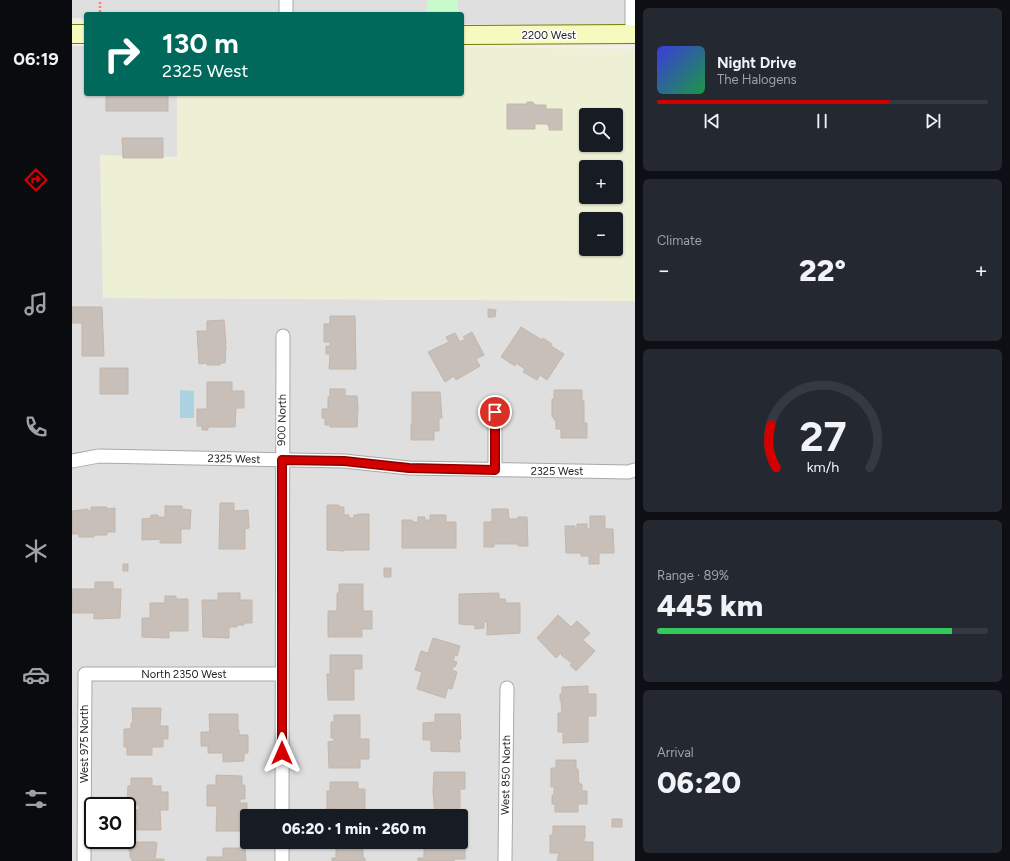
<!DOCTYPE html>
<html lang="en">
<head>
<meta charset="utf-8">
<style>
  :root { --surface:#171b24; --page:#242831; --text:#f1f3f6; --muted:#9ea1a6; --line:#363941; --accent:#d40000 }
  body { margin:0; font-family:Figtree,sans-serif; background:var(--page); color:var(--text); height:100vh; display:flex; flex-direction:column; font-size:15px; white-space:nowrap }
  * { box-sizing:border-box; margin:0 }
  p { font-size:13px; color:var(--muted) }
  .icon { flex:none; width:22px; height:22px; fill:none; stroke:currentColor; stroke-width:2; stroke-linecap:round; stroke-linejoin:round }
  .map { position:relative; flex:1; overflow:hidden }
  .side { display:flex; flex-direction:column; gap:8px; padding:8px; background:#0d0f14; width:375px }
  .side>* { flex:none }
  .banner { position:absolute; left:12px; top:12px; width:380px; height:84px; border-radius:4px; box-shadow:0 1px 3px #0004; background:#00695c; color:#fff; overflow:hidden }
  .buttons { position:absolute; left:507px; top:108px; display:grid; gap:8px }
  .buttons a { display:grid; place-items:center; width:44px; height:44px; border-radius:4px; background:var(--surface); box-shadow:0 1px 3px #0004; font-size:20px }
  .speed { position:absolute; left:12px; top:797px; display:flex; gap:8px; font-size:20px; font-weight:700; text-align:center }
  .speed>* { display:grid; place-content:center; width:52px; height:52px; border-radius:50%; background:var(--surface); box-shadow:0 1px 3px #0004; line-height:1 }
  .speed .limit { border:2px solid #111; border-radius:6px; background:#fff; color:#111 }
  .pin { position:absolute; display:grid; place-items:center; width:34px; height:34px; color:#fff; margin:-17px; border:2px solid #fff; border-radius:50%; box-shadow:0 1px 4px #0007 }
  .me { position:absolute; width:44px; margin:-22px; rotate:0deg; stroke-linejoin:round; filter:drop-shadow(0 0 3px #0008) }
  .turn { display:flex; align-items:center; gap:14px; height:84px; padding:0 12px; font-size:18px }
  .turn .icon { width:52px; height:52px; stroke-width:2.5 }
  .turn b { display:block; font-size:28px; line-height:34px }
  .big { font-size:30px; font-weight:800; line-height:1.1 }
  .side .widget { flex:1; display:flex; flex-direction:column; justify-content:center; gap:6px; min-width:0; padding:0 14px; border-radius:6px; background:var(--page) }
  .side .dial { align-items:center; gap:0 }
  .dial svg { height:104px; overflow:visible; fill:none; stroke:var(--line); stroke-width:7; stroke-linecap:round; text-anchor:middle }
  .dial text { fill:var(--text); stroke:none }
  .song { display:flex; align-items:center; gap:12px }
  .cover { width:48px; height:48px; border-radius:6px; background:linear-gradient(135deg,hsl(240 70% 55%),hsl(140 70% 35%)) }
  .played { height:4px; border-radius:2px; background:linear-gradient(90deg,var(--accent) 70%,var(--line) 70%) }
  .keys { display:flex; justify-content:space-around; direction:ltr }
  .heat { display:flex; justify-content:space-between; align-items:center; font-size:22px; direction:ltr }
  .charge { height:6px; border-radius:3px; background:linear-gradient(90deg,#34c759 89%,var(--line) 0) }
  .trip { position:absolute; left:168px; top:809px; width:228px; height:40px; border-radius:4px; background:var(--surface); box-shadow:0 1px 3px #0004; font-weight:800; line-height:40px; text-align:center }
  main { display:flex; flex:1; min-height:0 }
  .dock { display:flex; flex-direction:column; width:72px; justify-content:space-around; align-items:center; background:#090b0e; color:var(--muted) }
  .dock .icon { width:28px; height:28px }
  .dock .active { color:var(--accent) }
  .dock b { font-size:18px; color:var(--text) }
  .map>svg:first-child { display:block }
  .residential { fill:#e0dfdf; fill-rule:evenodd }
  .farmland { fill:#eef0d5; fill-rule:evenodd }
  .park { fill:#c8facc }
  .water { fill:#aad3df }
  .building { fill:#c7bfb8; stroke:#c4b6ab }
  .lines { fill:none; stroke-linecap:round; stroke-linejoin:round }
  .street-casing { stroke:#a9a9a9; stroke-width:15 }
  .secondary-casing { stroke:#707d05; stroke-width:20 }
  .path { stroke:#fa8072; stroke-width:2.5; stroke-dasharray:2 2; stroke-linecap:butt }
  .street { stroke:#fff; stroke-width:13 }
  .secondary { stroke:#f7fabf; stroke-width:18 }
  .route-casing { stroke:#8a0000; stroke-width:10 }
  .route { stroke:#d40000; stroke-width:7 }
  .labels { text-anchor:middle; dominant-baseline:central; stroke-width:3; stroke-linejoin:round; paint-order:stroke }
  .street-label { font-size:11px; fill:#222; stroke:#fff }
</style>
</head>
<body>
<main>
<nav class="dock">
<b>06:19</b>
<svg class="icon active" aria-label="directions" viewBox="0 0 24 24"><path d="M12 3l9 9-9 9-9-9zM9 14v-3h6M13 9l2 2-2 2"/></svg>
<svg class="icon" aria-label="music" viewBox="0 0 24 24"><path d="M9 18V5l10-2v13"/><circle cx="6" cy="18" r="3"/><circle cx="16" cy="16" r="3"/></svg>
<svg class="icon" aria-label="phone" viewBox="0 0 24 24"><path d="M5 4h4l2 5-3 2q2 4 5 5l2-3 5 2v4C11 20 4 13 5 4z"/></svg>
<svg class="icon" aria-label="climate" viewBox="0 0 24 24"><path d="M12 3v18M4 7l16 10M4 17L20 7"/></svg>
<svg class="icon" aria-label="car" viewBox="0 0 24 24"><path d="M5 17H2v-5l4-1 3-4h7l3 4 3 1v5h-3M9 17h6M6 11h13"/><circle cx="7" cy="17" r="2"/><circle cx="17" cy="17" r="2"/></svg>
<svg class="icon" aria-label="filters" viewBox="0 0 24 24"><path d="M4 7h16M4 17h16"/><circle cx="9" cy="7" r="2"/><circle cx="15" cy="17" r="2"/></svg>
</nav>
<div class="map">
<svg width="563" height="861" viewBox="0 0 563 861">
  <rect width="100%" height="100%" fill="#f2efe9"/>
  <!-- residential -->
  <path class="residential" d="M0,0H563V25L390,24V14H14V19L0,18Z
    M0,46H14V94H105V157L31,298L563,301V861H0ZM21,806H55V840H21ZM175,816H389V842H175Z"/>
  <!-- farmland -->
  <path class="farmland" d="M390,47L563,49V301L31,298L28,155L105,157V94H390ZM514,115H544V145H514ZM514,167H544V197H514ZM514,219H544V249H514Z"/>
  <!-- park -->
  <path class="park" d="M355,0H386V14H355Z"/>
  <!-- water -->
  <path class="water" d="M108,390L122,391V418H108Z"/>
  <!-- building -->
  <path class="building" d="M34,94H96V111H34Z
    M455,102H461V104H463V105H474V109H490V130H477V126H476V124H463V129H435V104H455Z
    M50,138H91V158H51Z
    M0,307H30L32,356H10V323H0Z
    M416,309L424,310L423,317H416Z
    M258,316H283L284,369H257L258,354H254V346H258V342H252V324H258Z
    M152,320L154,344H153V346H154L153,363H148V365H135V363L127,364L125,331H135V321Z
    M449,327L470,340L471,338L480,344L479,346L492,354L475,380L468,375L465,380L451,372L453,369L444,363L443,366L429,357Z
    M400,332L412,355L404,359L408,366L384,380L382,376L373,382L356,352L377,342L374,337L383,333L388,342L393,339L391,337Z
    M28,368H56V394H28Z
    M135,382H160V391H172V408H164L163,427H136V430H130V426H125V409H135Z
    M258,389H273V396H285L286,408L285,427H258V425H253V418H250V409H256V397H258Z
    M482,390H510V401H512V423H515V438H489V429H484V420H482V417H480V399H482Z
    M340,392H368L370,418H367V431H362V440H339V425H340Z
    M148,503H162V511L176,510L177,528L173,529V549H147Z
    M255,505H267V507H272V515H277V518H282V515H286V514H297V550H272V551L255,550Z
    M93,506H110V509L119,510L118,529H109V543H88V539L70,540V519L79,518V515H86V517H93Z
    M19,507H35V509L43,508V532H35V535H22V537H7V534H0V511L16,509V511H19Z
    M420,509H436L437,519H446V517H455L456,546H446V544H422V547H412V522H420Z
    M358,515H374V522H384V548H330V520H340V522H346V517H353V520H358Z
    M518,516H533V529H541L542,553H527V564H517V556H509V553H494L493,526H503V529H505V524H515V529H518Z
    M51,564H56V571H51Z
    M312,568H319V577H312Z
    M23,582H41V589H49L48,618L22,619V613H0V589H23Z
    M267,584H291V611H300V629H290V637H256V611H265V593H267Z
    M146,593H168V600H180V623H172V625H165V627H157V638L131,637L130,600H146Z
    M427,593V599H433L434,603H448V633L415,635V622H412V628L403,629V625L387,624V594Z
    M93,596H104V599H116V631H97V638L70,637V618H78V603H93Z
    M486,615L499,627L505,621L518,633L511,640L523,651L504,671L498,665L500,663L489,655L490,654L489,653L484,658L465,638Z
    M361,638L388,646L385,656L383,655L381,661L385,662L383,667H381L380,670L385,672L380,689L376,688L373,698L345,689L350,672L343,670L349,651L356,653Z
    M258,655H290V669H282V700H256L255,674H258Z
    M516,686V694H524V716H516V742L491,743V732H486V713H490L489,700H488V694H490V687Z
    M60,708H89L88,726H96V739H91V747H80V755H55V747H52V729H59V723H61Z
    M137,714H166V730H167V735H176V753H172V761L151,762V753H136V746H129V732H138Z
    M363,714H388L389,739H387L388,752L359,751V740H351V723L363,722Z
    M262,715H288V739H297V759H288V768H257L256,742L262,741V738H259V722H262Z
    M484,760H504V769H506L507,784H510V791H515V804H506V812H483V804H480V795H482V788H486V787H479V768H484Z
    M362,772H393V789H388V808H386V816H363L361,791Z
    M144,775L170,776V785H173V799H168V803H175V822H170V831H144L145,806H135V785H144Z
    M59,778H80V786H89V792H96V810H88L89,830H65L64,810H67V805H55L56,786H59Z
    M258,782H286V789H293V811H286V816H258V812H264V809H255V791H258Z
    M540,819H550V827H540Z
    M481,826H513V838H512V842H521V861H485L487,853H478V835H481Z
    M389,831H391V841H393V859H382V861H346V858H352V842H389Z
    M57,842H83L85,843L83,859H92V861H60V858H58V851H57Z
    M270,847L291,849V858H293V861H260V858H264V849H270Z
    M151,848H173L174,861H135V857H151Z"/>
  <g class="lines">
    <!-- street casing -->
    <g class="street-casing">
      <path id="street" d="M214,0V14
        M560,0V34
        M0,461L27,456L272,461L337,468L556,472L563,470
        M423,470V412
        M210,816L211,336
        M12,861L13,674H210
        M210,861V842
        M433,861L435,688"/>
    </g>
    <!-- secondary casing -->
    <g class="secondary-casing">
      <path id="secondary" d="M0,34H14
        M390,35L563,34"/>
    </g>
    <!-- path -->
    <path class="path" d="M28,12V0"/>
    <!-- street -->
    <use href="#street" class="street"/>
    <!-- secondary -->
    <use href="#secondary" class="secondary"/>
  </g>
  <g class="lines">
    <!-- route casing -->
    <g class="route-casing">
      <path id="route" d="M210,753V460L272,461L337,468L423,470V412"/>
    </g>
    <!-- route -->
    <use href="#route" class="route"/>
  </g>
  <g class="labels">
    <!-- street labels -->
    <g class="street-label">
      <text x="477" y="35">2200 West</text>
      <text transform="translate(210 420) rotate(-89)">900 North</text>
      <text transform="translate(162 459) rotate(1)">2325 West</text>
      <text x="485" y="471">2325 West</text>
      <text x="112" y="674">North 2350 West</text>
      <text transform="translate(12 744) rotate(-90)">West 975 North</text>
      <text transform="translate(434 775) rotate(-89)">West 850 North</text>
    </g>
  </g>
</svg>
<div class="buttons">
<a><svg class="icon" aria-label="search" viewBox="0 0 24 24"><circle cx="10" cy="10" r="6"/><path d="M15 15l6 6"/></svg></a>
<a>+</a>
<a>−</a>
</div>
<div class="speed"><div class="limit">30</div></div>
<div class="pin" style="left:423px;top:412px;background:#d93025"><svg class="icon" aria-label="arrive" viewBox="0 0 24 24"><path d="M6 21V4h12l-3 4 3 4H6"/></svg></div>
<svg class="me" style="left:210px;top:753px" viewBox="-20 -20 40 40"><path d="M0-17L14 15 0 8-14 15z" fill="#d40000" stroke="#fff" stroke-width="4"/></svg>
<div class="trip">06:20 · 1 min · 260 m</div>
<div class="banner">
<div class="turn"><svg class="icon" aria-label="right" viewBox="0 0 24 24"><path d="M7 20v-9h11M14 6l5 5-5 5"/></svg><div><b>130 m</b>2325 West</div></div>
</div>
</div>
<section class="side">
<div class="widget">
<div class="song"><i class="cover"></i><div><b>Night Drive</b><p>The Halogens</p></div></div>
<div class="played"></div>
<div class="keys"><svg class="icon" aria-label="previous" viewBox="0 0 24 24"><path d="M18 5L8 12l10 7zM5 5v14"/></svg><svg class="icon" aria-label="pause" viewBox="0 0 24 24"><path d="M8 5v14M16 5v14"/></svg><svg class="icon" aria-label="next" viewBox="0 0 24 24"><path d="M6 5l10 7-10 7zM19 5v14"/></svg></div>
</div>
<div class="widget"><p>Climate</p>
<div class="heat"><a>−</a><b class="big">22°</b><a>+</a></div>
</div>
<div class="widget dial"><svg viewBox="0 0 100 80">
<path d="M14 69A42 42 0 1 1 86 69"/>
<path d="M14 69A42 42 0 0 1 10 36" stroke="#d40000"/>
<text x="50" y="56" font-size="32" font-weight="700">27</text>
<text x="50" y="72" font-size="11">km/h</text>
</svg></div>
<div class="widget"><p>Range · 89%</p><b class="big">445 km</b><div class="charge"></div></div>
<div class="widget"><p>Arrival</p><b class="big">06:20</b></div>
</section>
</main>
</body>
</html>
